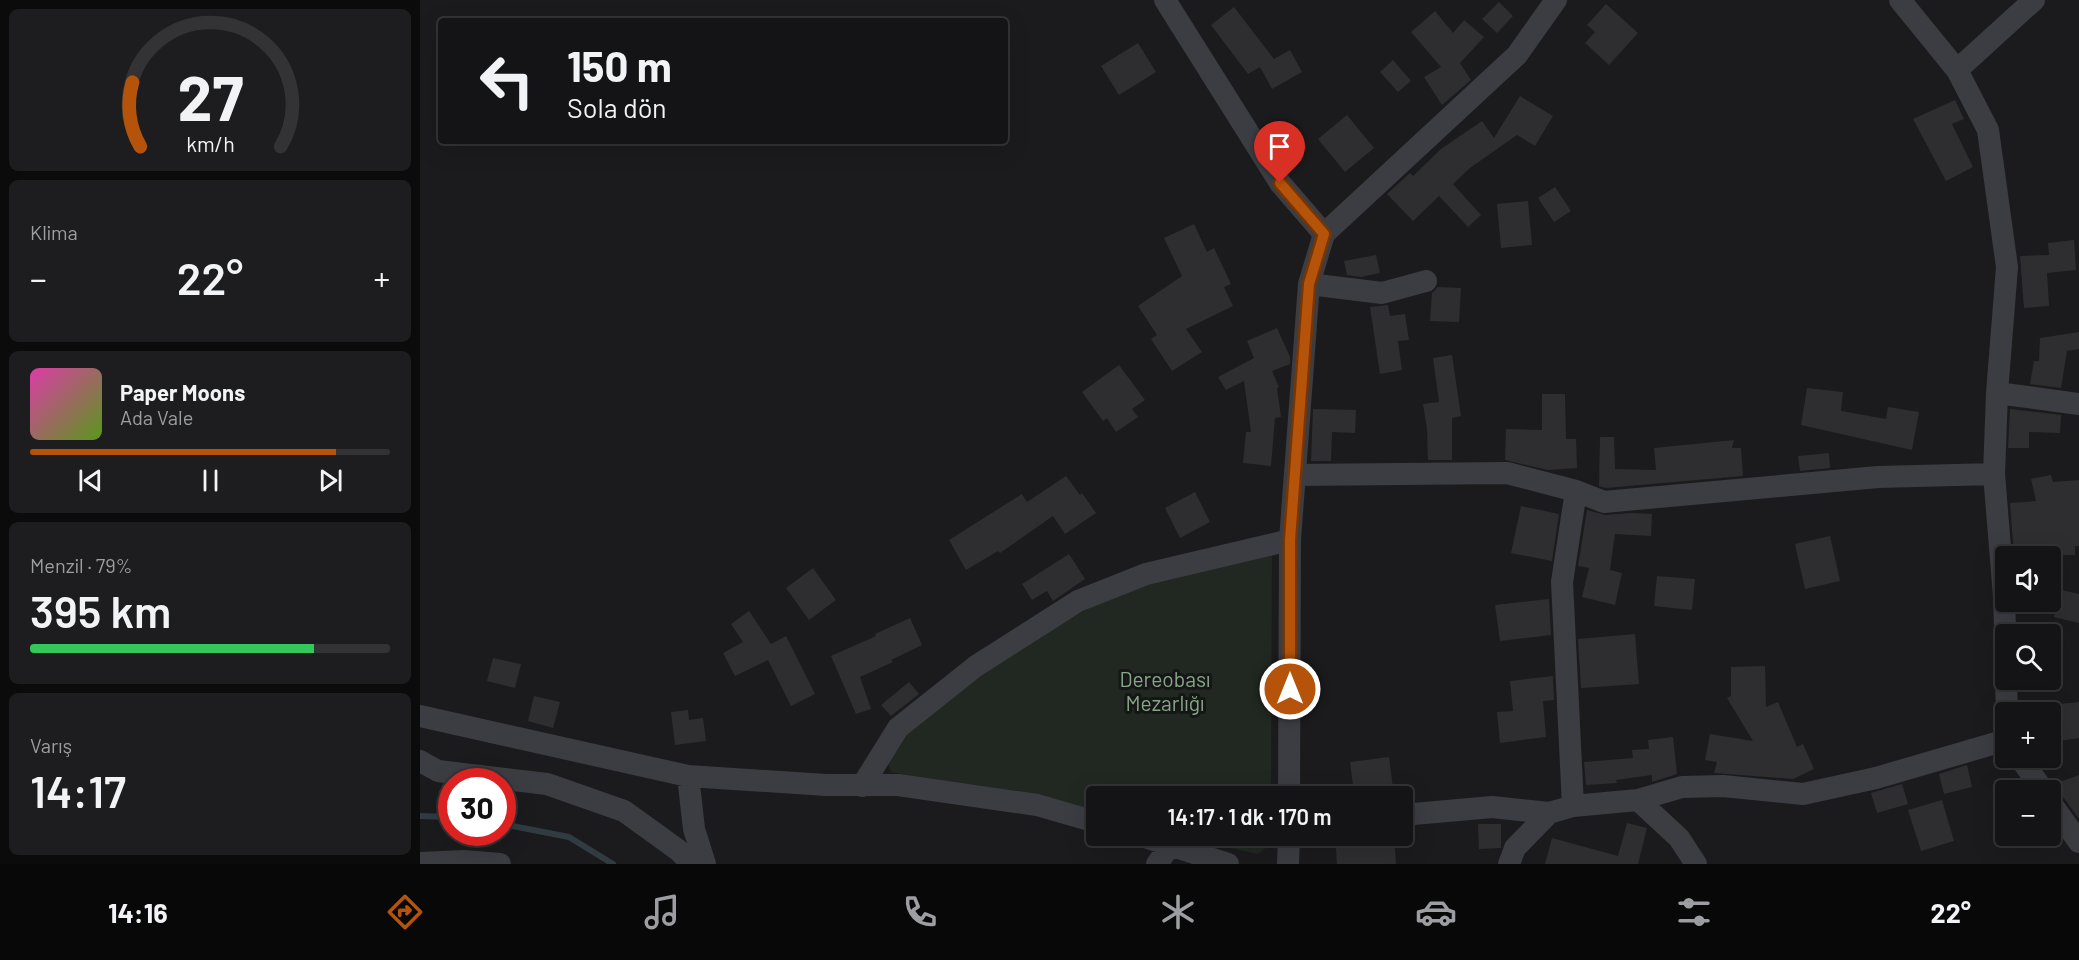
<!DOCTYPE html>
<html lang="tr">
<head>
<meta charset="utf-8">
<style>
  :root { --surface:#141416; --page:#1d1d1f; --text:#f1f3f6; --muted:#9d9ea1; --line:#333335; --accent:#b45309 }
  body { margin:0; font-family:Barlow,sans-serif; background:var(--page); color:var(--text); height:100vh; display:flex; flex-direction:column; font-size:22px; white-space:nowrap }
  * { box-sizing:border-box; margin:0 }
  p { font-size:20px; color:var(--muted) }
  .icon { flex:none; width:33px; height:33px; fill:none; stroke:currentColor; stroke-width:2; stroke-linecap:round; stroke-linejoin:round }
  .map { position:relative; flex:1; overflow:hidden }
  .sheet { display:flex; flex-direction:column; gap:9px; padding:9px; background:#0b0b0c; width:420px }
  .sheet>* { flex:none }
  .hud { position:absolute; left:18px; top:18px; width:570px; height:126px; border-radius:6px; box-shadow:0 6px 24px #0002,0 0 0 2px var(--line); background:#141416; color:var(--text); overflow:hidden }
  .tools { position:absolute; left:1575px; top:546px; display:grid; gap:12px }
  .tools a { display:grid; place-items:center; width:66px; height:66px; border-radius:6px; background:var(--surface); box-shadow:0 6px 24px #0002,0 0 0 2px var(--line); font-size:30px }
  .speed { position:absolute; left:18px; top:768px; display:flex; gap:12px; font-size:30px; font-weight:700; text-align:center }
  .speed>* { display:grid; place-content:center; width:78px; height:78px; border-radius:50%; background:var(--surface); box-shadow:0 6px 24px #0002,0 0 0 2px var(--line); line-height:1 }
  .speed .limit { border:9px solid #d22; background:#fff; color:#111 }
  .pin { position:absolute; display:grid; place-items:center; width:51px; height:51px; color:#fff; margin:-62px -26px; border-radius:50% 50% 50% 0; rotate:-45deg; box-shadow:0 0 6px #0007 }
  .pin .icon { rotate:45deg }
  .me { position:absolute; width:66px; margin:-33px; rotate:0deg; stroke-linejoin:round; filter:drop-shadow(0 0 4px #0008) }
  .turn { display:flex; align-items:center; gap:21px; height:126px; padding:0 30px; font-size:27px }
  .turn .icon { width:78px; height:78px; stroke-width:2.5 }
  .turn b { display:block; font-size:42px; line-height:51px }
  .big { font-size:45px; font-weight:600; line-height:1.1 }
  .sheet .tile { flex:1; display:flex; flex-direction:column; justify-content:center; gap:9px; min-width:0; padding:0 21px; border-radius:9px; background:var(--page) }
  .sheet .dial { align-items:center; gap:0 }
  .dial svg { height:156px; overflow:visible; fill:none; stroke:var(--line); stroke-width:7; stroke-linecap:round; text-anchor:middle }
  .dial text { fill:var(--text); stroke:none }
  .song { display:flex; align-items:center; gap:18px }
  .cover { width:72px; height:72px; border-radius:9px; background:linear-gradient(135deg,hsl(320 70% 55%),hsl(90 70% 35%)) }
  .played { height:6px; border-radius:3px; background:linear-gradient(90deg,var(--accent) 85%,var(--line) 85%) }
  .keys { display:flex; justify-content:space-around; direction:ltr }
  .heat { display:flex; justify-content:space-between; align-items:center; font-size:33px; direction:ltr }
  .charge { height:9px; border-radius:4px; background:linear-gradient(90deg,#34c759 79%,var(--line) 0) }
  .trip { position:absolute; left:666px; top:786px; width:327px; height:60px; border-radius:6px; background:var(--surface); box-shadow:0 6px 24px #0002,0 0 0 2px var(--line); font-weight:600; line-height:60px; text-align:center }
  .menu { display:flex; height:96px; justify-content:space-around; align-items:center; background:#080809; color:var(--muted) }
  .menu .icon { width:42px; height:42px }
  .menu .current { color:var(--accent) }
  .menu b { font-size:27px; color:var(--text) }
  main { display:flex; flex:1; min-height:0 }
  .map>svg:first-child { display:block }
  .green { fill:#202821 }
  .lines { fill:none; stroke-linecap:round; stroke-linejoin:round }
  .stream { stroke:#303c42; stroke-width:6 }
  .building { fill:#2e2e31 }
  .minor { stroke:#3c3d42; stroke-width:22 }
  .route-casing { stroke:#753606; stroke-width:15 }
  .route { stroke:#b45309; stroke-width:10 }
  .labels { text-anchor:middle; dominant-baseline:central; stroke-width:6; stroke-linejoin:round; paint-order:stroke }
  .park-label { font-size:21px; fill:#86a784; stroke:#161618 }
</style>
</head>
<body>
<main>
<section class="sheet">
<div class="tile dial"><svg viewBox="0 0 100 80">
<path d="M14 69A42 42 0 1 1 86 69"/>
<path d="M14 69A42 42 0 0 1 10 36" stroke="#b45309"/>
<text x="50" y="56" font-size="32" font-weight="700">27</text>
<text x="50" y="72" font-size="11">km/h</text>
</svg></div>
<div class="tile"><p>Klima</p>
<div class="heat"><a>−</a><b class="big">22°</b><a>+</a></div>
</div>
<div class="tile">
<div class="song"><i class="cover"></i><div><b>Paper Moons</b><p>Ada Vale</p></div></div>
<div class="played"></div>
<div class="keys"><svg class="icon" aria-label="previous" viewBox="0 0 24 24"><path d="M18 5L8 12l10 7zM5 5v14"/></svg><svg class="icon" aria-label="pause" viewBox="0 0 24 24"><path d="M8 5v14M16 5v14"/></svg><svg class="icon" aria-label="next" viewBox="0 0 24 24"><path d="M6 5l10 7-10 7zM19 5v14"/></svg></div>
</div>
<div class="tile"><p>Menzil · 79%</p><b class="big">395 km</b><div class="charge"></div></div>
<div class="tile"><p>Varış</p><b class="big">14:17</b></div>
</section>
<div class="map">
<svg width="1659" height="864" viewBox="0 0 1659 864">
  <rect width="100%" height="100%" fill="#1b1b1d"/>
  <!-- green -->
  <path class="green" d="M852,554L851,796H676V818L471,772L465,753L493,726L601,646L688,598L751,575Z
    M755,836H851V844L838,854Z"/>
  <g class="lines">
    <!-- stream -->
    <path class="stream" d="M0,816L32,817
      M82,824L149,837L193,864"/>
  </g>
  <!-- building -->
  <path class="building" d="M1079,2L1093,16L1077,33L1062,19Z
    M1186,4L1218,33L1189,65L1165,43L1175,32L1167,25Z
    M814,7L854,59L870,50L882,72L852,89L840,67L828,74L791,25Z
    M1015,11L1033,33L1044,20L1064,37L1040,63L1051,80L1022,105L1004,77L1021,67L991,32Z
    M718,43L736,72L699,95L681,66Z
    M973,60L991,81L978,92L960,72Z
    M1100,96L1133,116L1115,146L1097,135L1050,168L1033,184L1061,215L1048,227L1019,196L993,221L967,194L990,173L993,176L1021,149L1062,121L1074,138Z
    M1535,100L1544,119L1532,124L1553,167L1526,181L1493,119Z
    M927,115L954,148L925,172L898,139Z
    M1135,187L1151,211L1134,222L1118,198Z
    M1108,201L1112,245L1081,248L1077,204Z
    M774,224L787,252L794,248L811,284L804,287L813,306L766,329L782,352L752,371L731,339L737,335L718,306L762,276L744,238Z
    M1654,240L1656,270L1627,273L1629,306L1604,308L1600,256L1629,255L1628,243Z
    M956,255L960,273L941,277L927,275L924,261Z
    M1018,287L1041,288L1039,322L1010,321L1012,293Z
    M968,305L970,316L985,314L989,340L978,341L982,370L960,374L950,307Z
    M857,328L870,357V364L852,371L859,387L857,388L861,417L855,418L851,466L823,463L826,432H831L824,381L806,390L798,377L834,358L827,341Z
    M1659,332V349L1647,351L1641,388L1610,384L1614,361H1619L1620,338Z
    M1032,355L1041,416L1032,418V460H1008L1007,429L1003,404L1019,402L1013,358Z
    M699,365L725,400L712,409L718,417L696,432L687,418L683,421L662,392Z
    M1387,388L1423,392L1421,411L1466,419L1468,407L1499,412L1492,450L1381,425Z
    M1122,394H1145L1146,439H1156L1157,468L1128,470L1085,460L1086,429L1122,430Z
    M893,409L936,410L935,433L912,432L911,461H891Z
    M1590,409L1641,415L1640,433L1609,432V448H1588Z
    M1180,437H1194L1195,469L1236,470L1234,448L1314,440L1312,448H1321L1323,476L1186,488L1179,486Z
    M1409,453L1410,468L1380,471L1378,456Z
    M1631,475L1633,482L1659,480V546H1655V555L1594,556L1590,503L1616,501L1611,479Z
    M646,476L660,495L662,493L676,513L645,534L633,516L580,553L578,551L546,570L529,540L602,494L607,502Z
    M775,492L790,522L760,538L745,508Z
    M1101,506L1139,514L1132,561L1091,553Z
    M1167,510L1185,515L1211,513L1232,514L1231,536L1195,534L1190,570L1202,573L1195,605L1162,597L1169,568L1158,566Z
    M1410,536L1420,581L1385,589L1375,544Z
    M649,554L665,579L633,601L627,591L612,600L602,584Z
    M393,568L416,600L389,620L366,588Z
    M1237,576L1275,579L1272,610L1234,606Z
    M1641,590L1659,594V623L1634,617Z
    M1129,599L1131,635L1080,641L1075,605Z
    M329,611L351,644L366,636L395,694L371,706L348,660L315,676L303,653L323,642L311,624Z
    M490,618L502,645L471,660L473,662L440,677L451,709L436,714L411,656L456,636L455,634Z
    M1215,634L1219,684L1161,688L1158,639Z
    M73,658L101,664L95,688L67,681Z
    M1345,666L1346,707L1358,702L1377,747L1383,744L1394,769L1373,779L1294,773L1297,762L1285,760L1290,734L1333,741L1307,698L1311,696V667Z
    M1133,676L1134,700L1123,701L1126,737L1080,743L1077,712L1093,711L1090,681Z
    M489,682L499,694L471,716L461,705Z
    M114,696L140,702L133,728L108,721Z
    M1659,702V738L1633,742L1629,705Z
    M268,710L269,720L283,718L286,741L255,745L251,712Z
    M1253,737L1257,774L1232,782V775L1196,780L1197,783L1166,785L1164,762L1213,758L1212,750L1229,749L1228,740Z
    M969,757L974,796H958L957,790L934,793L930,762Z
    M1547,765L1552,787L1524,794L1519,774Z
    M1659,775V819L1641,794L1637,783Z
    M1482,784L1488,804L1457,813L1451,793Z
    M1522,800L1534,841L1501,851L1488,810Z
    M1207,823L1227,828L1218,864H1125L1132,838L1198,856Z
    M1058,824H1081V848L1059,849Z
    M915,836H974L976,864H917Z"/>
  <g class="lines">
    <!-- minor -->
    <path class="minor" d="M745,0L860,183L904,234
      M1480,0L1537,70L1568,130L1587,267L1577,393L1574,474L1584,596L1586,662
      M1537,70L1614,0
      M889,284L962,293L1006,281
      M1577,393L1659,404
      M875,475L1087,473L1156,491L1184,502L1458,477L1574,474
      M1586,680L1587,712
      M0,716L268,776L406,785H478L617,805L676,822
      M1600,758L1623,790
      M0,761L18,771L127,784L204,811L258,850L272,864
      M268,776L274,829L285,864
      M442,786L478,728L556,666L658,601L726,574L870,540
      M869,796L870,540L889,284L904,234L1097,55L1136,0
      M1218,800L1259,838L1276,864
      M1630,802L1659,842
      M1153,806L1142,582L1156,491
      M982,815L1072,807L1129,813L1153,806L1218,800L1262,787L1303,786L1383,794L1456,778L1586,740
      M722,836L808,864
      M0,863L44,861L80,864
      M737,864L751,844
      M868,864L869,836
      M1089,864L1095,848L1129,813"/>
  </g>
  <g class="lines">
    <!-- route casing -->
    <g class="route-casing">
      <path id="route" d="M860,183L904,234L889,284L870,540V689"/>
    </g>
    <!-- route -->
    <use href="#route" class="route"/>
  </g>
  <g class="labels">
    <!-- park labels -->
    <g class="park-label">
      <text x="745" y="678">Dereobası<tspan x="745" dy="24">Mezarlığı</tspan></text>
    </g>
  </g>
</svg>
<div class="tools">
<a><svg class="icon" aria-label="sound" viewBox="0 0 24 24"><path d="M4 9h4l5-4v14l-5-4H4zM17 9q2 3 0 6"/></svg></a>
<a><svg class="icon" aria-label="search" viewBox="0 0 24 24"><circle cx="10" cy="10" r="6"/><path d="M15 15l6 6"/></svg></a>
<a>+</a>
<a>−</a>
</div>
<div class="speed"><div class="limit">30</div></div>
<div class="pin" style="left:860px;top:183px;background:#d93025"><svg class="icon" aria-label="arrive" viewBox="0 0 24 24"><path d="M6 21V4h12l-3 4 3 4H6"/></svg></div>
<svg class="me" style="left:870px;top:689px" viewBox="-20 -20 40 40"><circle r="17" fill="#b45309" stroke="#fff" stroke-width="3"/><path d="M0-11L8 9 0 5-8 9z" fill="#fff"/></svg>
<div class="trip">14:17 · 1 dk · 170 m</div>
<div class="hud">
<div class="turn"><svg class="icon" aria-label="left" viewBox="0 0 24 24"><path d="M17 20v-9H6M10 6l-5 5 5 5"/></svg><div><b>150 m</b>Sola dön</div></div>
</div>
</div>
</main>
<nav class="menu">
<b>14:16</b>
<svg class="icon current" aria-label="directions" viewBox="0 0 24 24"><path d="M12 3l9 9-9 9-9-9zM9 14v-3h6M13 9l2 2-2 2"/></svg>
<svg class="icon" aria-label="music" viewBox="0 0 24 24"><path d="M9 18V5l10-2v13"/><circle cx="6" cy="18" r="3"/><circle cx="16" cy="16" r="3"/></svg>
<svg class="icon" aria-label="phone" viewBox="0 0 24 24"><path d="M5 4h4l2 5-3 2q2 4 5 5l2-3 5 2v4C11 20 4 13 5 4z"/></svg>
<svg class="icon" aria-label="climate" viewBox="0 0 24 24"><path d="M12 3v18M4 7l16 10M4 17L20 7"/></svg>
<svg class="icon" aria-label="car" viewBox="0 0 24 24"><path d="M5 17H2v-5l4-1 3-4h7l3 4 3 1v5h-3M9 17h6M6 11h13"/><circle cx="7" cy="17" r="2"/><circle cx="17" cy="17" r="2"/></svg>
<svg class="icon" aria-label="filters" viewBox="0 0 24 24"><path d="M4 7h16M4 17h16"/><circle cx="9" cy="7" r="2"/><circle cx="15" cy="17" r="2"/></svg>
<b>22°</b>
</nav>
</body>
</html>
